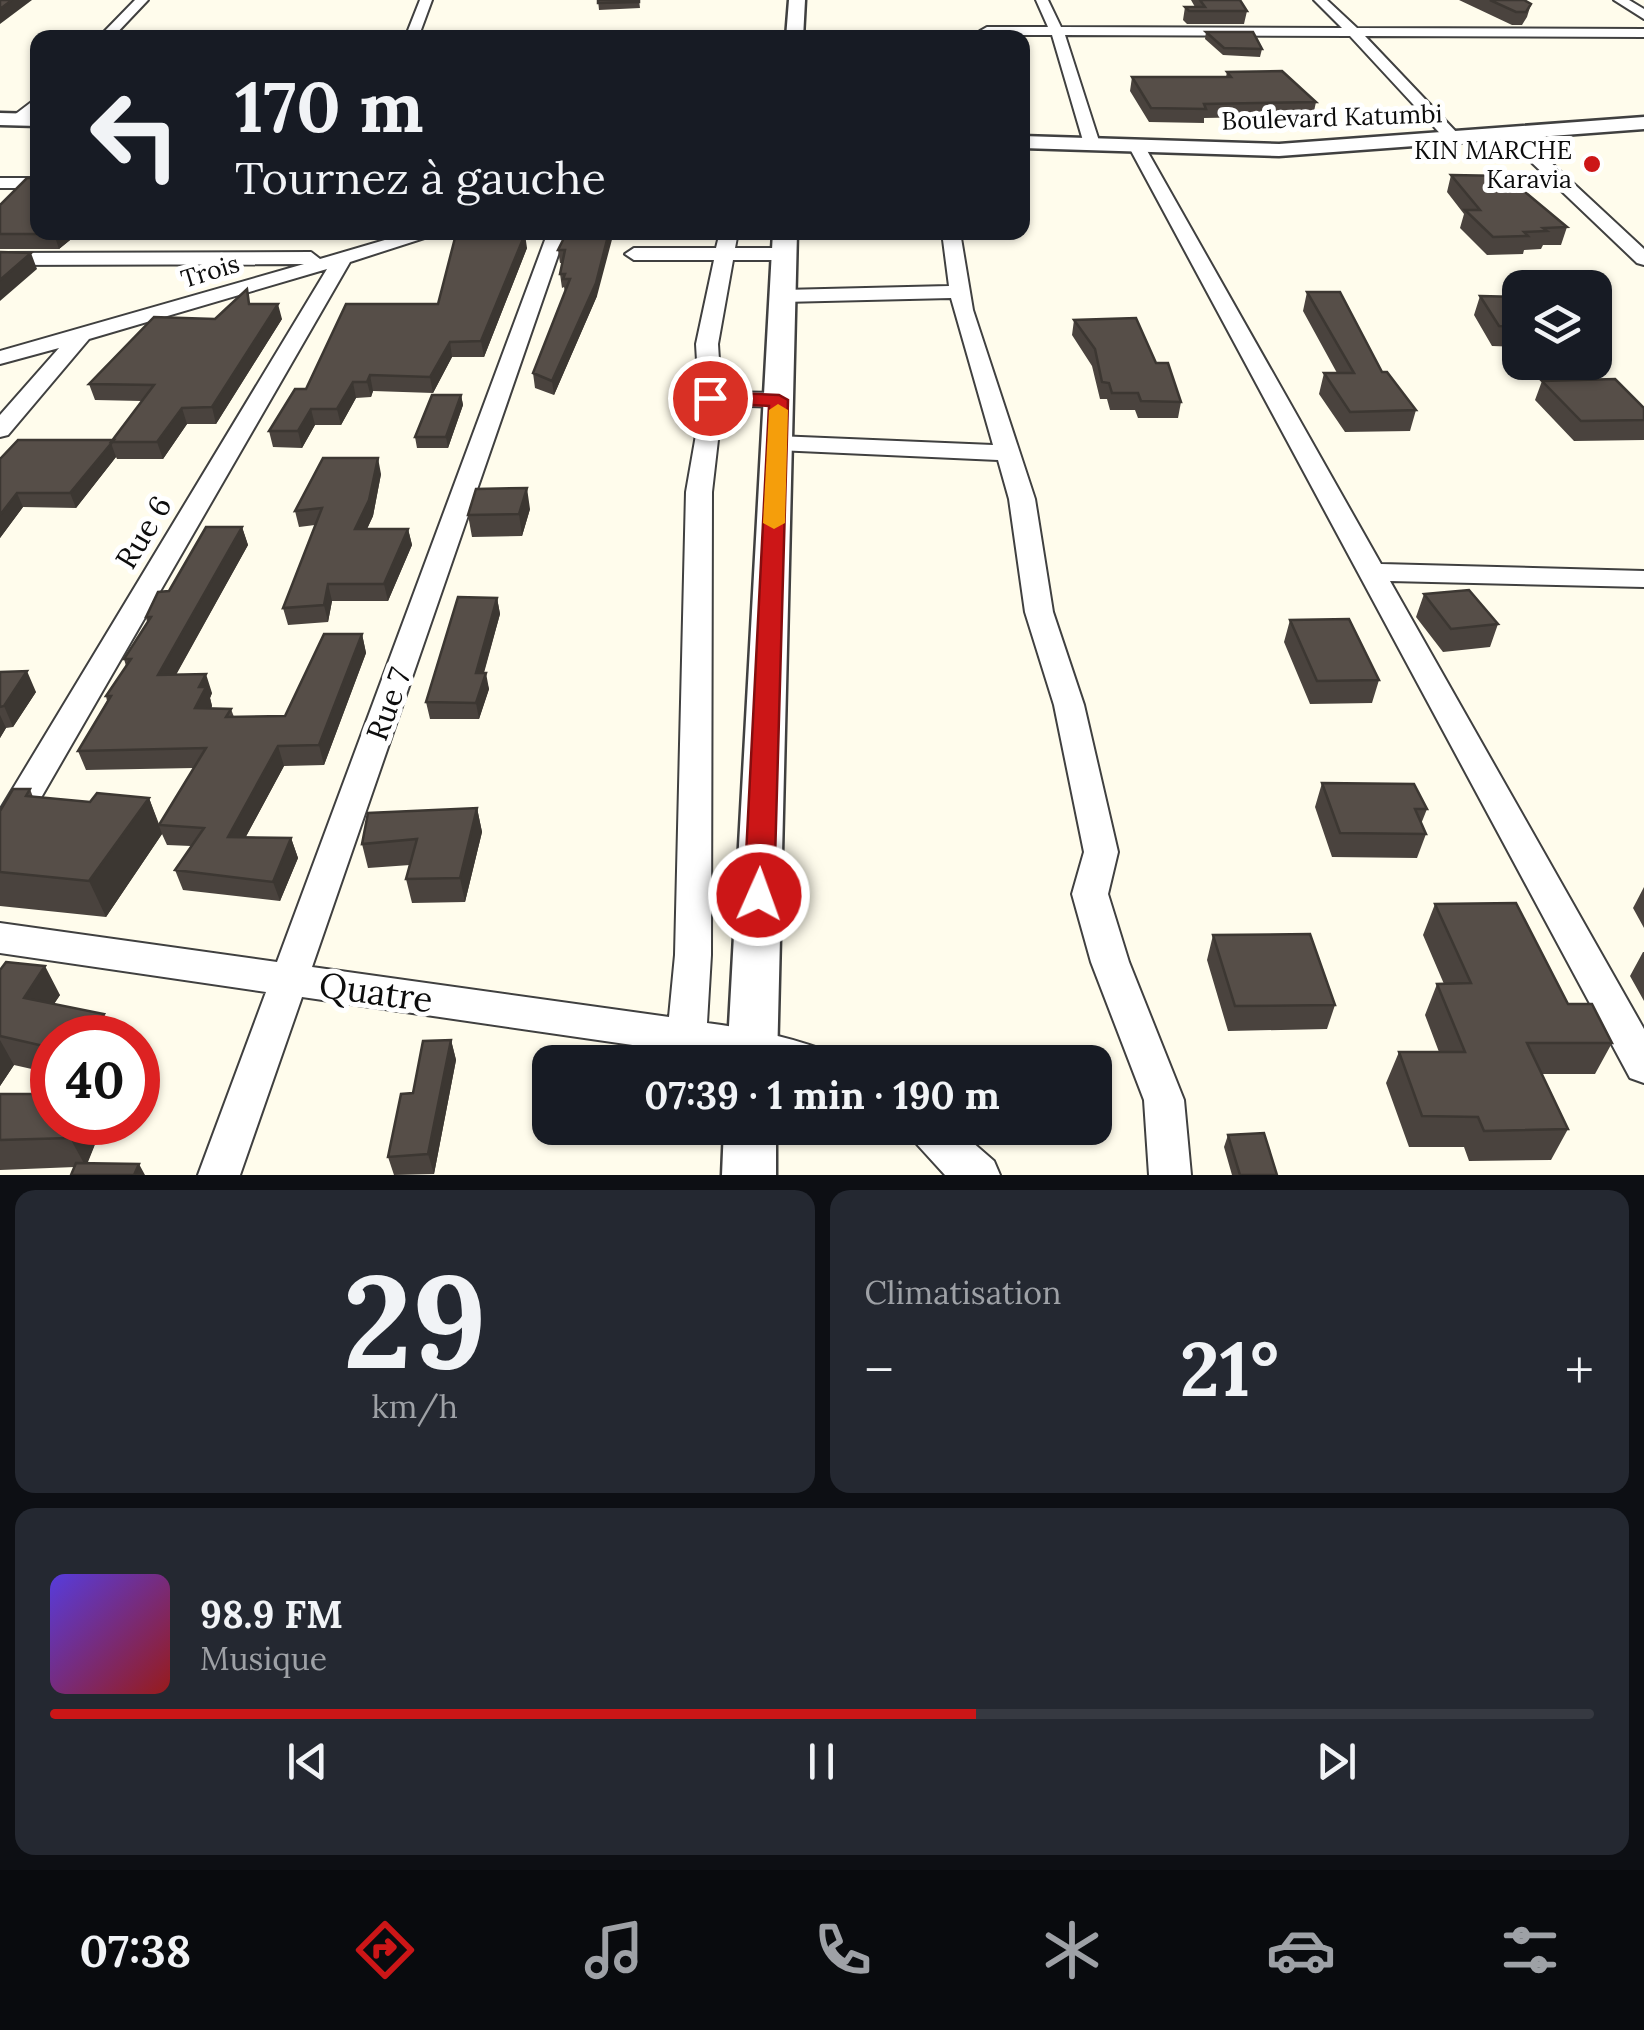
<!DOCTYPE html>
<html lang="fr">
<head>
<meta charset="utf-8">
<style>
  :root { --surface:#171b24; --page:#242831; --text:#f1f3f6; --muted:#9ea1a6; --line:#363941; --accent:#cc1617 }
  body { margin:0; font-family:Lora,serif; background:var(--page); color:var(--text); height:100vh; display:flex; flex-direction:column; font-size:38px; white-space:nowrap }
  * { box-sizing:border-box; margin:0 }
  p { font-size:32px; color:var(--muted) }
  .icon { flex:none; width:55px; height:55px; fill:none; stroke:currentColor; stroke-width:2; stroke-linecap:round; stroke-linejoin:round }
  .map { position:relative; height:1175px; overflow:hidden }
  .side { display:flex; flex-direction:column; gap:15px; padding:15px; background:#0d0f14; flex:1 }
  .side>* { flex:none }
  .guide { position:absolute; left:30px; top:30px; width:1000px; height:210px; border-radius:20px; box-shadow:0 2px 8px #0004; background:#171b24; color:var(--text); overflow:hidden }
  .tools { position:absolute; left:1502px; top:270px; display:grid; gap:20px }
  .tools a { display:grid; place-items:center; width:110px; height:110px; border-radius:20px; background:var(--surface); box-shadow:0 2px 8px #0004; font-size:50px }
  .speed { position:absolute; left:30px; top:1015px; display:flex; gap:20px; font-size:50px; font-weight:700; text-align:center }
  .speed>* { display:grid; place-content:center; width:130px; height:130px; border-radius:50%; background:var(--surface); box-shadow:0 2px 8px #0004; line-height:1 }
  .speed .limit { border:15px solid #d22; background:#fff; color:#111 }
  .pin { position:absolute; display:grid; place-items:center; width:85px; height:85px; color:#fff; margin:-42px; border:5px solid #fff; border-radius:50%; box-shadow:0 2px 10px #0007 }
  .me { position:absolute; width:110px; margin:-55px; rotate:2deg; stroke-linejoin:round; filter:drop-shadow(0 0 8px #0008) }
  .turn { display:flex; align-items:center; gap:35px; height:210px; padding:0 40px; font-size:45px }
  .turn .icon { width:130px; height:130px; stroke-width:2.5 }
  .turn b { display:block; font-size:70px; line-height:85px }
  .big { font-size:75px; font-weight:800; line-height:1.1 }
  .side .tile { flex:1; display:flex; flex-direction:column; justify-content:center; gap:15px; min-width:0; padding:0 35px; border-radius:20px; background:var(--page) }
  .side .dial { align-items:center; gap:0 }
  .dial b { font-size:130px; line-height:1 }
  .song { display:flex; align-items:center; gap:30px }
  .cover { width:120px; height:120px; border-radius:15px; background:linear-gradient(135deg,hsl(250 70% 55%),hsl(0 70% 35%)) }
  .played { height:10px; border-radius:5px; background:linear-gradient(90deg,var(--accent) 60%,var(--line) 60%) }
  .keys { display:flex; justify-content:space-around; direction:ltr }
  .heat { display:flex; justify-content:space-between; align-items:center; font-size:55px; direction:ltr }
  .side .tiles { flex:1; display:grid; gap:15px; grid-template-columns:1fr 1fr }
  .tile:last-child { grid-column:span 2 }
  .trip { position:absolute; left:532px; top:1045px; width:580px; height:100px; border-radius:20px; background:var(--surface); box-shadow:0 2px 8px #0004; font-weight:800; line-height:100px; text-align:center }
  .tab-bar { display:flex; height:160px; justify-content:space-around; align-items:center; background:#090b0e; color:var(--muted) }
  .tab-bar .icon { width:70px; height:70px }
  .tab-bar .active { color:var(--accent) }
  .tab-bar b { font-size:45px; color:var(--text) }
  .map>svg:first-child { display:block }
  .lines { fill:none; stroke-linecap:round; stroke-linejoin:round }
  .minor-casing { stroke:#404040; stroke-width:4 }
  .tertiary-casing { stroke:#404040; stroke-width:5 }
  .minor { fill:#fff; fill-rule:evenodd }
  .tertiary { fill:#fff; fill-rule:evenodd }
  .wall { fill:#4a433e }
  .shaded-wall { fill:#3c3732 }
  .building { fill:#564e48; stroke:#3c3732; stroke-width:2.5 }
  .route { fill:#cc1617; stroke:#850e0f; stroke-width:2.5 }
  .slow { fill:#f59e0b }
  .poi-dot { fill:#cc1617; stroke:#fff; stroke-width:4 }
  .labels { text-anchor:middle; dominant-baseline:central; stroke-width:10; stroke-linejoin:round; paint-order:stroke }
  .far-street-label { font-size:25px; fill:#0d0d0d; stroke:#fff }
  .far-poi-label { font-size:25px; fill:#0d0d0d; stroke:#fff; text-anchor:end }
  .street-label { font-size:30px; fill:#0d0d0d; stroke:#fff }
  .near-street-label { font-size:35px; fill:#0d0d0d; stroke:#fff }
</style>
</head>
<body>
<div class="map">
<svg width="1644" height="1175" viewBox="0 0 1644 1175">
  <rect width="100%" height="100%" fill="#fffcec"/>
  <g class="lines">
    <!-- minor casing -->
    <g class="minor-casing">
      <path id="minor" d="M135,0H148L112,38H98Z
        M420,0H432L418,38H405Z
        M1036,0H1048L1061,27L1342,28L1314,0H1327L1357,28L1644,29V37L1365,36L1460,136V142H1448L1350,36L1065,35L1100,144L1092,149L1084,144L1052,35H987L980,31L987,27H1048Z
        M1614,0H1629L1644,9V19Z
        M38,97V109L23,122H13V116Z
        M1505,131H1517L1644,249V265L1637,263L1505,137Z
        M1137,142L1145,147L1381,564L1644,571V587L1390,581L1644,1029V1083L1630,1078L1129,147Z
        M0,178H38V188H0Z
        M412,232H443L350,262L12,848L0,852V810L327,269L89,339L8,435L0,437V415L59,348L0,364V351L304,264L0,265V253L311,252L320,259Z
        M548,232H566L312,967L669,1017L675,955L686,492L700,412L696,344L714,260H634L625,254L634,248H716L720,232H738L735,248H784L793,254L784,260H733L718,344L721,392L779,393L790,400L779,407L722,405L712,492L711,955L707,1023C747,1028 786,1036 824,1050L830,1062H750L302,997L240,1175H198L266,992L0,953V923L277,962Z
        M942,232H960L973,310L1035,499L1053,612L1084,705L1118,852L1108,894L1129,962L1184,1100L1191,1175H1149L1144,1100L1091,962L1072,894L1084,852L1054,705L1025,612L1009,499L998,460L777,450L765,443L777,436L993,445L951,298L783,302L773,296L783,290L949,286Z
        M908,1128H956L994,1161L1000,1175H945L914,1141Z"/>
    </g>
    <!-- tertiary casing -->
    <g class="tertiary-casing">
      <path id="tertiary" d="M789,0H805L803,38H786Z
        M0,113L38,114V126L0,125Z
        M1644,117V129L1279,156L1022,148V136L1279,144Z
        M773,232H797L777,1062H727Z
        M724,1128H776V1175H722Z"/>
    </g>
    <!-- minor -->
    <use href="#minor" class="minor"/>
    <!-- tertiary -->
    <use href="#tertiary" class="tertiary"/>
  </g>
  <!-- wall -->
  <path class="wall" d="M598,0H639L640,8L599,10Z
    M1191,0H1240L1247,11L1244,24H1187L1183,20L1185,7H1195Z
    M1459,0H1524L1531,4L1527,17L1522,25H1512Z
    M1206,32L1262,49L1260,57L1223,55L1205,39Z
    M1227,72L1316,102L1313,116L1204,118V123L1149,122L1130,91L1132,77H1226Z
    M1451,175L1567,227L1561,245H1543L1541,249L1524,250L1523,254L1487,255L1460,228L1464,214L1447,192Z
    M0,205L80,232L59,249H0Z
    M139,232H198L196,234Z
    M567,232L597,296L554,395L535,388L533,373L565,292L564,287L562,288L560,274L562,263H560L558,250Z
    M508,234L527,248L484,357H452L433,393L373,391L371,397L356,398L341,425H315L302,448L273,447L269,431L438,304Z
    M1307,292L1416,410L1410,431L1345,432L1319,394L1324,373H1337L1303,311Z
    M1480,296L1520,297V347L1492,346L1474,315Z
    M251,304L282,319L216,424H187L163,459H117L116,457L76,508L23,507L0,538V459L113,440L142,401L95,400L89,384L215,319Z
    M1074,320L1156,363L1181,402L1178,418H1138L1135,410H1110L1107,399H1100L1092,366L1072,335Z
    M1542,381L1644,408V440L1574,441L1535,400Z
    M461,395L463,405L448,448H417L415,437Z
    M381,474L373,516L367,529H408L412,545L388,601H332L328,622L288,625L283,608L315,525L299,527L295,511Z
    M530,509L522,536L472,537L468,515Z
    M242,527L248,545L176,675L212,693L210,698L212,706L211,709H231L234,717L285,716L362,634L366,653L324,765L284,766L245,838H291L298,858L280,901L183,890L175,870L191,846L167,845L162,834L106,917L0,906V811L30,789L33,797L90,802L149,798L159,824L194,768L86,770L78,751L107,701L106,696L126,666L124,659L147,622L146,617L169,591Z
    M1424,594L1498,624L1490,647L1443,652L1416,617Z
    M497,598L500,614L484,673L489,689L479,719H430L426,702Z
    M1290,620L1379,680L1372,703L1310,704L1284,642Z
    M0,672L36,692L13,727L6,728L0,738Z
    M1322,783L1427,809L1421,824L1426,834L1417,858L1332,857L1315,807Z
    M477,808L482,832L465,902L412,903L406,879L410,865L368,868L362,844Z
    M1644,887V928L1633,908Z
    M1435,904L1568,1004L1612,1043L1595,1074H1542L1568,1129L1551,1160L1469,1161L1464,1147H1409L1386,1083L1399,1052H1439L1425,1015L1437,984H1444L1423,935Z
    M1213,935L1335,1005L1327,1029L1228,1031L1207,960Z
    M1643,952H1644V1001L1630,976Z
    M0,970L60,995L54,1004L52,1038V1122H104L87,1163L75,1167L0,1170V1094H33L45,1072L14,1065L0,1086Z
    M451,1040L456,1060L434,1174L394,1175L388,1157Z
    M1228,1135L1277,1175H1232L1224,1147Z"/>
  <!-- shaded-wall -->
  <path class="shaded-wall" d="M12,0H32L0,24V9Z
    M56,232H80L59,249L54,234Z
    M609,232H614L597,296L554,395L552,381Z
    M525,234L527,248L484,357L481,341Z
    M31,253L37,269L0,301V280Z
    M278,304L282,319L216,424L212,407Z
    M450,342L452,357L433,393L430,377Z
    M370,375L373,391L371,397L367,382Z
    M353,382L356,398L341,425L337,409Z
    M461,395L463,405L448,448L446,437Z
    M182,408L187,424L163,459L157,442Z
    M311,409L315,425L302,448L298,431Z
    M111,443L116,457L76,508L70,493Z
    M378,458L381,474L373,516L359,546L355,529Z
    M527,488L530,509L522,536L519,514Z
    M17,493L23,507L0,538V515Z
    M242,527L248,545L165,694L158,675Z
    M408,529L412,545L388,601L384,584Z
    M328,584L332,601L328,622L324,605Z
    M497,598L500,614L479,689L476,673Z
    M362,634L366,653L324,765L319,745Z
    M27,671L36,692L13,727L4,706Z
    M486,673L489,689L479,719L476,703Z
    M206,674L212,693L210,698L212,706L202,728L195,708L199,687Z
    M0,715L6,728L0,738Z
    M278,746L284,766L235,857L228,837Z
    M149,798L162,834L106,917L89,881Z
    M477,808L482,832L465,902L460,878Z
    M291,838L298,858L280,901L273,882Z
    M45,966L60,995L39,1026L24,998Z
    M104,1014L116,1038H86Z
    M0,1040L14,1065L0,1086Z
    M451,1040L456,1060L434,1174L428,1154Z
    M76,1122H104L86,1167L70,1138Z
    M139,1164L145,1175H134Z"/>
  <!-- building -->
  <path class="building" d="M0,0H12L0,9Z
    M598,0H639V2L598,3Z
    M1200,0H1240L1247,11H1189L1185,7H1205Z
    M1490,0H1524L1531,4L1526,12H1516Z
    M1206,32H1253L1262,49L1224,48Z
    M1282,71L1316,102L1204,104L1206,109L1151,108L1132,77H1231L1227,72Z
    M1451,175L1506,176L1567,227L1543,228L1547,231L1524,232L1528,236L1493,237L1465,210H1480Z
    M27,178H38V232H56L54,234H0V205Z
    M460,232H506L505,234H525L481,341L450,342L430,377L370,375L367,382H353L337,409H311L298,431H269L295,389H306L346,304H438L456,234Z
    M567,232H609L596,283L552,381L533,373L570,279H563L565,274H560L565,250H558Z
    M0,252L31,253L0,280Z
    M247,289L249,304H278L212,407L182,408L157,442H111L154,385L89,384L154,317L215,319Z
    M1307,292H1340L1382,372H1387L1416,410L1350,412L1324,373H1354Z
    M1480,296L1520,297V327L1499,326Z
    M1136,318L1156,363H1168L1181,402L1141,401L1138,393H1112L1109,383L1102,382L1095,349L1074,320Z
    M1615,379L1644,408V420L1581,421L1542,381Z
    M432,395H461L446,437H415Z
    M18,440H114L70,493H17L0,515V459Z
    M323,458H378L369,500L355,529H408L384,584H328L324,605L283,608L322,508L295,511Z
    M527,488L519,514L468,515L476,489Z
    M206,527H242L158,675L206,674L199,687H206L195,708L231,709L226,717L285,716L324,634H362L319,745L278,746L228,837L291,838L273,882L175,870L204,828L159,825L206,748L78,751L111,696H106L131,659H124L151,617H146L158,592L169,591Z
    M1469,590L1498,624L1451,629L1424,594Z
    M458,597L497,598L476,673H486L476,703L426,702Z
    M1349,619L1379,680L1317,681L1290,620Z
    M27,671L4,706L0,707V672Z
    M1322,783L1414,784L1427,809H1415L1426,834L1340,833Z
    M13,789H30L26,796L90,802L97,793L149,798L89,881L0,872V811Z
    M477,808L460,878L406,879L417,839L362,844L368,813Z
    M1516,903L1568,1004H1592L1612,1043H1527L1568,1129L1484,1131L1478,1117L1422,1116L1399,1052H1465L1437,984L1471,983L1435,904Z
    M1310,934L1335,1005L1235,1006L1213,935Z
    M6,962L45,966L24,998L104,1014L86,1038H52V1048L0,1036V970Z
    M451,1040L428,1154L388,1157L401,1094L413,1093L423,1041Z
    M45,1071H52V1122H76L70,1138L0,1140V1094H33Z
    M1264,1133L1277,1175H1240L1228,1135Z
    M76,1163L139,1164L134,1175H71Z"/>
  <!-- route -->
  <path class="route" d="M710,392L779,395L788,400L774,895L769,903L759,906L749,903L744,895L769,406L704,402V394Z"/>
  <!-- slow -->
  <path class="slow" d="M778,404L788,410L785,523L774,529L763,523L769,410Z"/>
  <!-- markers -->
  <circle class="poi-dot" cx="1592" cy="164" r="10"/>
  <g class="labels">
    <!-- far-street labels -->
    <g class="far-street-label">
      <text transform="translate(1332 117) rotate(-2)">Boulevard Katumbi</text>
      <text transform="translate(210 271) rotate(-17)">Trois</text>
    </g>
    <!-- far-poi labels -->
    <g class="far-poi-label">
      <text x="1572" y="150">KIN MARCHE<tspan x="1572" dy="29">Karavia</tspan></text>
    </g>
    <!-- street labels -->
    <g class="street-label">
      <text transform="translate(143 532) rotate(-59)">Rue 6</text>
      <text transform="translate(388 704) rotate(-70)">Rue 7</text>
    </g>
    <!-- near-street labels -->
    <g class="near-street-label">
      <text transform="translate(376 992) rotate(8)">Quatre</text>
    </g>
  </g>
</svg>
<div class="tools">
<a><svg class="icon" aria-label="layers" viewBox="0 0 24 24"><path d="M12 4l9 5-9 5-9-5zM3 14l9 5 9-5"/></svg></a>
</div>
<div class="speed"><div class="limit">40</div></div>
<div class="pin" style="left:710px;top:398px;background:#d93025"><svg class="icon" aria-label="arrive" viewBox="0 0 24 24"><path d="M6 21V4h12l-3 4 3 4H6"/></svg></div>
<svg class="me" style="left:759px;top:895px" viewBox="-20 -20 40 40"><circle r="17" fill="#cc1617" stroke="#fff" stroke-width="3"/><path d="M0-11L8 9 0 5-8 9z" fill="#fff"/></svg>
<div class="trip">07:39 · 1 min · 190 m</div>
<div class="guide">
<div class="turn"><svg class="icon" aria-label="left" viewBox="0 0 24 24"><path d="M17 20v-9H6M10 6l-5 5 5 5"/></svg><div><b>170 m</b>Tournez à gauche</div></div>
</div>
</div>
<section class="side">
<div class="tiles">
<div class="tile dial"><b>29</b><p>km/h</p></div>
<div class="tile"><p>Climatisation</p>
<div class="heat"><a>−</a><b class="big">21°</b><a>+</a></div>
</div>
<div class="tile">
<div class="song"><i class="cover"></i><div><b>98.9 FM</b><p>Musique</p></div></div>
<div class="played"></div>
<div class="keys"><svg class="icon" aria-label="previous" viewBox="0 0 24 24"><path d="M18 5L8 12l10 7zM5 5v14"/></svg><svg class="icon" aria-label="pause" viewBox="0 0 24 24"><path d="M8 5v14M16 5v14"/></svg><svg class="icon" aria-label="next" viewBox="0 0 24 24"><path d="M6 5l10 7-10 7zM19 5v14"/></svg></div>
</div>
</div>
</section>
<nav class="tab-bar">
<b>07:38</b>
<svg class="icon active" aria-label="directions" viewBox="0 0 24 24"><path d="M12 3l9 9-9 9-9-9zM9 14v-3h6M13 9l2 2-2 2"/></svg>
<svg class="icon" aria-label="music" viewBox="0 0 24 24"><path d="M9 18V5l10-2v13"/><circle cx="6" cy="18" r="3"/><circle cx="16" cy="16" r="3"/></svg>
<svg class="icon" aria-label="phone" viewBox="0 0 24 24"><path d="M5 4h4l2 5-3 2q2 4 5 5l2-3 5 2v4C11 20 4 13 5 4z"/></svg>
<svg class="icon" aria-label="climate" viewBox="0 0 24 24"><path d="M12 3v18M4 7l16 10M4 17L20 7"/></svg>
<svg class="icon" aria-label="car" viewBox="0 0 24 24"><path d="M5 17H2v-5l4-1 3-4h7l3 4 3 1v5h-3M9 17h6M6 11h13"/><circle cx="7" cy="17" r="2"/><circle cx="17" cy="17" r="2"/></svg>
<svg class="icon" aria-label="filters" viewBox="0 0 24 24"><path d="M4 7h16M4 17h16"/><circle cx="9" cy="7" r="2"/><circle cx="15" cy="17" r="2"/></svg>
</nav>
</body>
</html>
